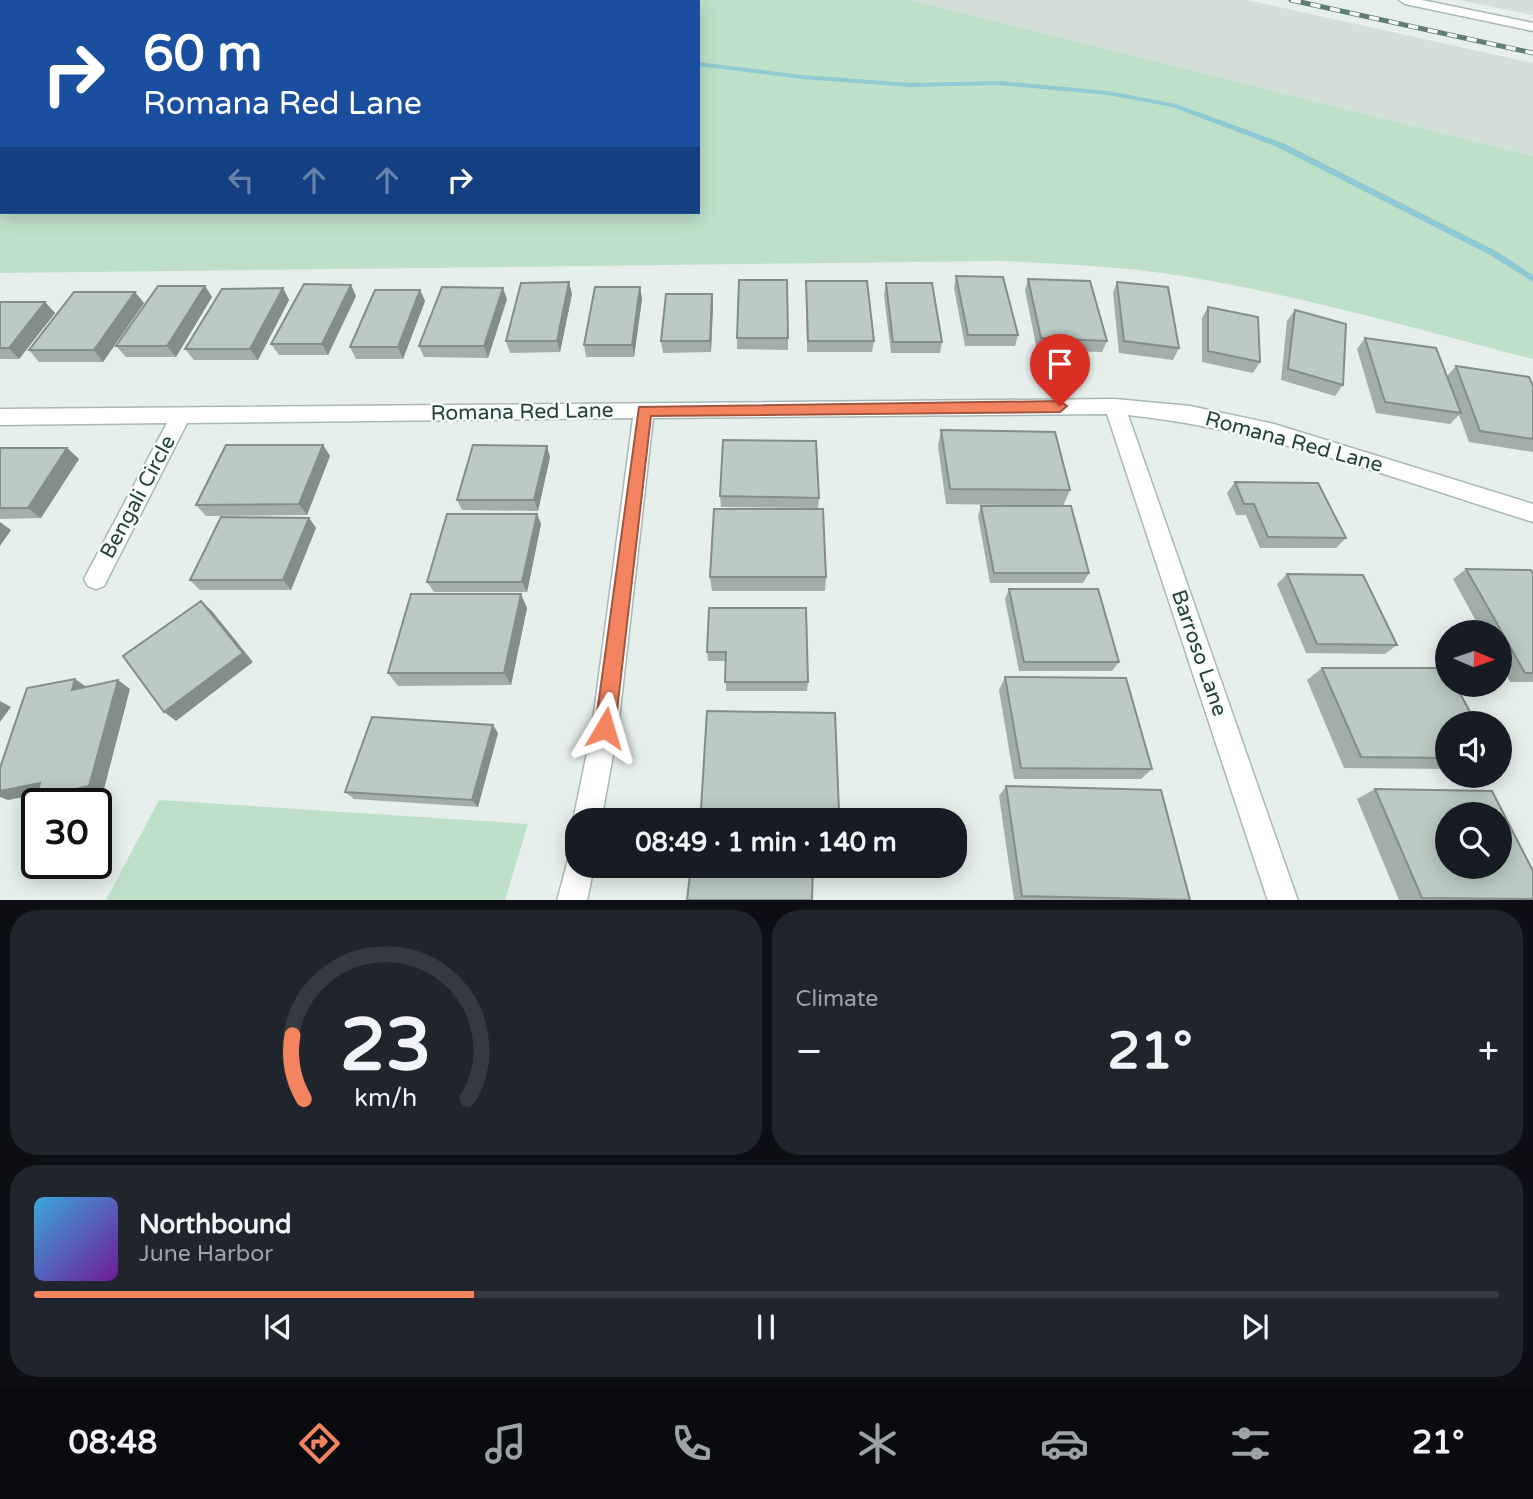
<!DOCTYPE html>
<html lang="en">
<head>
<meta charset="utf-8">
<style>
  :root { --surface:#171b24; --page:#20242c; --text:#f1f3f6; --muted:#9ea1a6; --line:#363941; --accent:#f4845f }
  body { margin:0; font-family:"Varela Round",sans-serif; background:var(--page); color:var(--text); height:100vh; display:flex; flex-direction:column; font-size:26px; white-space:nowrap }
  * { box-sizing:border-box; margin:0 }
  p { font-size:23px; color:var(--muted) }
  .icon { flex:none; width:38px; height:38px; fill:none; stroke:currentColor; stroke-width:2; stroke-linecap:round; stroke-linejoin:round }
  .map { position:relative; height:900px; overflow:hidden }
  .drawer { display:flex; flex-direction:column; gap:10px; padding:10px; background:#0d0f14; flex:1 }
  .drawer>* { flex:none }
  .guide { position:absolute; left:0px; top:0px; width:700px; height:214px; box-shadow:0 4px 18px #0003; background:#1a4fa0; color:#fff; overflow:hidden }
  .needle { width:46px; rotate:92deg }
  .buttons { position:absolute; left:1435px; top:620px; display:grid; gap:14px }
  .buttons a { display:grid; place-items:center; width:77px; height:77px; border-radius:50%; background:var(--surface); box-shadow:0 4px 18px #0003; font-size:35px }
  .speed { position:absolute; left:21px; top:788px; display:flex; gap:14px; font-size:35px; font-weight:700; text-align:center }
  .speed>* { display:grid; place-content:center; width:91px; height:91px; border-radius:50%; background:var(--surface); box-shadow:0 4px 18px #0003; line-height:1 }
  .speed .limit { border:4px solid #111; border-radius:10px; background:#fff; color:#111 }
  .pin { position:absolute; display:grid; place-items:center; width:60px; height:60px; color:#fff; margin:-72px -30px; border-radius:50% 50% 50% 0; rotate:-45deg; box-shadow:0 0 7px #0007 }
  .pin .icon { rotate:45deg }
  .me { position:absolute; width:77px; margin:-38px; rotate:7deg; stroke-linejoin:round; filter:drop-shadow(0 0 5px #0008) }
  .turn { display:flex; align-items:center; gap:24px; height:147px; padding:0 28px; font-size:32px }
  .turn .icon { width:91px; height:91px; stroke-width:2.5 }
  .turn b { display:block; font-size:49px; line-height:60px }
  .lanes { display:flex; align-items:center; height:66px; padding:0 28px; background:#0003; justify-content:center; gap:35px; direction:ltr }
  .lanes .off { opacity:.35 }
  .big { font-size:52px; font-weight:800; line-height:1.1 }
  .drawer .widget { flex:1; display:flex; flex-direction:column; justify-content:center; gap:10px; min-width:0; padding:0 24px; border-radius:28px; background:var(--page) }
  .drawer .dial { align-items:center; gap:0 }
  .dial svg { height:182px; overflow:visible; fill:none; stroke:var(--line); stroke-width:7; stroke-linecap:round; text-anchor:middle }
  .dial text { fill:var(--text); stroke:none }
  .song { display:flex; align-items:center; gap:21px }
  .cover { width:84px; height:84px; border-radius:10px; background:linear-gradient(135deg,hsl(200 70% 55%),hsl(280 70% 35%)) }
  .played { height:7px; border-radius:4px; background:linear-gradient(90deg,var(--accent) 30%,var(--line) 30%) }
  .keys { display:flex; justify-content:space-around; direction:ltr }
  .heat { display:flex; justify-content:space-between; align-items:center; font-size:38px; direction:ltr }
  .drawer .tiles { flex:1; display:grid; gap:10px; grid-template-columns:1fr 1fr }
  .widget:last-child { grid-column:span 2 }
  .trip { position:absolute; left:565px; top:808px; width:402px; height:70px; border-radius:28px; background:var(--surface); box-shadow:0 4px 18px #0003; font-weight:800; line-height:70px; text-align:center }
  .tabs { display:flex; height:112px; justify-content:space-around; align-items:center; background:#090b0e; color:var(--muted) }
  .tabs .icon { width:49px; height:49px }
  .tabs .active { color:var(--accent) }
  .tabs b { font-size:32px; color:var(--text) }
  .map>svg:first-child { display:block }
  .built { fill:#d4dfda }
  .green { fill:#bfe0c8; fill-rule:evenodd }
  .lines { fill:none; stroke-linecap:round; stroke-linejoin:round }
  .stream { fill:#8ec9d4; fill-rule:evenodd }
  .minor-casing { stroke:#a8b8b2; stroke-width:3 }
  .tertiary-casing { stroke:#a8b8b2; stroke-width:3 }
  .minor { fill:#fff; fill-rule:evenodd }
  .tertiary { fill:#fff; fill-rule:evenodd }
  .rail-casing { stroke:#5f7d75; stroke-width:5 }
  .rail { stroke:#f7fbf9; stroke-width:3.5; stroke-dasharray:10; stroke-linecap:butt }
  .wall { fill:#a1aea9 }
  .shaded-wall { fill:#838d89 }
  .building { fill:#bbcac4; stroke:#838d89; stroke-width:2; fill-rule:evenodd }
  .route { fill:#f4845f; stroke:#9f563e; stroke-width:2 }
  .labels { text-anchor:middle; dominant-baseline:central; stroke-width:5; stroke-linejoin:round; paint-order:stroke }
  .street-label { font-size:21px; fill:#24423a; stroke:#f7fbf9 }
</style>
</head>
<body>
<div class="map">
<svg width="1533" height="901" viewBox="0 0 1533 901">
  <rect width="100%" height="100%" fill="#e6efeb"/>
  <!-- built -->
  <path class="built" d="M911,0H1247L1533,63V156Z
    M1459,0H1533V15Z"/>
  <!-- green -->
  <path class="green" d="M0,0H911L1533,156V359C1415,329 1297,294 1176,275C1119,266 1060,264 1002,261L0,273ZM2,2H698V212H2Z
    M159,800L528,824L505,900H106Z"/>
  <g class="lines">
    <!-- stream -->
    <path class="stream" d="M231,0H239L242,2H233Z
      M698,62L802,75L911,83L999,81L1108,91L1176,104L1283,143L1496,251L1533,275V282L1490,255L1277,147L1172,107L1108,95L999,85L911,87L802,79L698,66Z"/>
    <!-- minor casing -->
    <g class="minor-casing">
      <path id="minor" d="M1115,399L1190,406L1274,424L1533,504V522C1399,480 1268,430 1128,415L1298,901H1268L1107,414L653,418L618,728L601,821H578V831L573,821L592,728L633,418L187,423L104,586L96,589L88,586L84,579L167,423L0,425V409Z
        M578,852V866H594L587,901H557L569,856Z"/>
    </g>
    <!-- tertiary casing -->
    <g class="tertiary-casing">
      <path id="tertiary" d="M1399,0H1422L1533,23V31L1405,4Z"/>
    </g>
    <!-- minor -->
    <use href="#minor" class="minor"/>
    <!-- tertiary -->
    <use href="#tertiary" class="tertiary"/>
    <!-- rail casing -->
    <g class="rail-casing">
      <path id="rail" d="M1291,0L1533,53"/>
    </g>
    <!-- rail -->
    <use href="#rail" class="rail"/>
  </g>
  <!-- wall -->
  <path class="wall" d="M956,276L1018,335L1015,346H965L954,288Z
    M1028,279L1107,341L1102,352L1037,350L1025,290Z
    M806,281L874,341L872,352H807Z
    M1117,282L1179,348L1173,360L1119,353L1113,293Z
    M886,283L942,342L940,353H891L884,295Z
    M205,286L212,297L176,357H126L116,346Z
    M640,287L642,299L634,357H586L584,345Z
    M283,288L289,300L258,360H194L185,349Z
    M420,290L425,301L403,359H356L350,347Z
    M572,294L560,352L510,353L506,341Z
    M712,294L713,305L711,352L663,353L661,341Z
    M356,296L328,355H279L271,344Z
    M507,299L488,358L424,357L419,346Z
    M0,302H45L55,313L19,359H0Z
    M144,303L103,362H39L29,350Z
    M1208,307L1260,362L1253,373L1202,362V318Z
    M1295,310L1343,385L1335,396L1281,380L1287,321Z
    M737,338H788V350L737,349Z
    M1365,338L1447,376L1456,366L1533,386V452L1469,442L1459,415L1450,424L1376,413L1357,349Z
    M941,430L1070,490L1063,506L946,504L938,446Z
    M323,445L330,456L307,515L206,516L196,505Z
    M0,448H67L79,459L41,518L0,519Z
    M550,457L538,511L462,510L457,500Z
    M1235,482L1346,538L1336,548H1260L1246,515H1236L1227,493Z
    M720,496L819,498L818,508L721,507Z
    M981,506L1089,573L1083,583H990L978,516Z
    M537,514L541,524L527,592H434L427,582Z
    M309,518L316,528L291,590H200L190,580Z
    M1466,569L1533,574V682H1510L1500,663V632H1482L1453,579Z
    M1287,574L1397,645L1385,654L1306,653L1277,584Z
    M710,577H826L825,591H712Z
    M1009,589L1119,662L1112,671H1019L1005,599Z
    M527,608L511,685L398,686L388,673Z
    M709,608L808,682L807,691H726V661H708L707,652Z
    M1322,668L1447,723V769L1344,768L1307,680Z
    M1005,677L1152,769L1141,779H1014L999,690Z
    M498,733L478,807L354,799L345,792Z
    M1006,786L1190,900H1014L999,796Z
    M1375,789L1533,871V900H1399L1357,799Z
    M701,809L839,811L837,821L703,819Z"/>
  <!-- shaded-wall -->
  <path class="shaded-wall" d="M569,282L572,294L560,352L557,341Z
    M351,285L356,296L328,355L322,344Z
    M205,286L212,297L176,357L167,346Z
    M640,287L642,299L634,357L632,345Z
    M283,288L289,300L258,360L250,349Z
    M503,288L507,299L488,358L484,346Z
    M420,290L425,301L403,359L398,347Z
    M135,292L144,303L103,362L94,350Z
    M712,294L713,305L711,352L710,341Z
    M45,302L55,313L19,359L9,348Z
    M323,445L330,456L307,515L299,504Z
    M547,446L550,457L538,511L534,500Z
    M67,448L79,459L41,518L28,508Z
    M537,514L541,524L527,592L522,582Z
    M309,518L316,528L291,590L283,580Z
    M0,522L11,530L0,546Z
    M521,594L527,608L511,685L504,673Z
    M201,601L212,611L253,662L176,721L164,712Z
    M75,679L88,688L72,690Z
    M118,680L130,689L103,793L58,803H48L36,798Z
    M0,701L11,707L0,722Z
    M493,725L498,733L478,807L472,800Z
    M40,783L55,791L8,800L0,797V791Z"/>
  <!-- building -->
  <path class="building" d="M956,276L1003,277L1018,335H968Z
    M1028,279L1090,281L1107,341L1041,338Z
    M739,280H787L788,338H737Z
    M806,281H867L874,341H808Z
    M569,282L557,341H506L521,283Z
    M1117,282L1168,287L1179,348L1124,341Z
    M886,283H932L942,342H893Z
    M304,284L351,285L322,344H271Z
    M158,286H205L167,346H116Z
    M442,287L503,288L484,346H419Z
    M595,287H640L632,345H584Z
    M283,288L250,349H185L222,289Z
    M375,290H420L398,347H350Z
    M74,292H135L94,350H29Z
    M666,294H712L710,341H661Z
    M0,302H45L9,348H0Z
    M1208,307L1258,317L1260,362L1208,351Z
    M1295,310L1346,324L1343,385L1288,369Z
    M1365,338L1436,348L1461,413L1385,402Z
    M1456,366L1529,377L1533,386V439L1480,431Z
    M941,430L1055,432L1070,490L950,489Z
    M723,440L816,441L819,498L720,496Z
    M226,445H323L299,504L196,505Z
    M473,445L547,446L534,500H457Z
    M0,448H67L28,508H0Z
    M1235,482L1318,483L1346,538L1268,537L1254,504H1244Z
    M981,506H1071L1089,573H994Z
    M714,509H823L826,577H710Z
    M447,514H537L522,582H427Z
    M221,517L309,518L283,580H190Z
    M1466,569L1531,570L1533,574V673H1525Z
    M1287,574L1363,575L1397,645L1317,644Z
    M1009,589H1098L1119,662H1024Z
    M411,594H521L504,673H388Z
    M201,601L243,653L164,712L123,656Z
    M709,608H806L808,682H725L726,652H707Z
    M1322,668H1447V684H1455L1476,723H1447V758L1361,757Z
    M1005,677L1126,678L1152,769L1021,768Z
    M75,679L72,690L118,680L89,786L36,798L40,783L0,791V768L27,688Z
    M707,711L835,713L839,811L701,809Z
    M372,717L493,725L472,800L345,792Z
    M1006,786L1161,790L1190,900L1022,896Z
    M1375,789L1492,791L1533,871V899L1422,898ZM1447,814H1500V866H1447Z
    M691,866H813L812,900H687Z"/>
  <!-- route -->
  <path class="route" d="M1060,401L1067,406L1060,412L651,416L615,728L612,735L605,738L598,735L595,728L639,407Z"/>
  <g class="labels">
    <!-- street labels -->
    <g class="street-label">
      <text transform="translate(522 412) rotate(-1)">Romana Red Lane</text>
      <text transform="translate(1294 442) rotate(15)">Romana Red Lane</text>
      <text transform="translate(138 497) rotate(-62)">Bengali Circle</text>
      <text transform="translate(1199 653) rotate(71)">Barroso Lane</text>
    </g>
  </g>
</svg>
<div class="buttons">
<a><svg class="needle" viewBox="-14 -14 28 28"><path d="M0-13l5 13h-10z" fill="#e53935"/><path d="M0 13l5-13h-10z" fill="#9ea1a6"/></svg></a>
<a><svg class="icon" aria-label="sound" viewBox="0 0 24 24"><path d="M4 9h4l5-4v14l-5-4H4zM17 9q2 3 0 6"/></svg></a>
<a><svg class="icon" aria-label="search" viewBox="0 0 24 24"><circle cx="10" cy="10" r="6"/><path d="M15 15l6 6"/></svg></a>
</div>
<div class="speed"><div class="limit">30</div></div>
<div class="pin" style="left:1060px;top:406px;background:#d93025"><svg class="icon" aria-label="arrive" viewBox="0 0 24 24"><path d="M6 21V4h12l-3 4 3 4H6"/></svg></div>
<svg class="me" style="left:605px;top:728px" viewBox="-20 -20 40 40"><path d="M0-17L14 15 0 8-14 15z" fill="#f4845f" stroke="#fff" stroke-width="4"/></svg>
<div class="trip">08:49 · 1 min · 140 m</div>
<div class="guide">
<div class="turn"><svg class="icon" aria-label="right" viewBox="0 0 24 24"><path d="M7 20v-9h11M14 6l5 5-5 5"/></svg><div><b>60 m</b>Romana Red Lane</div></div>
<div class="lanes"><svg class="icon off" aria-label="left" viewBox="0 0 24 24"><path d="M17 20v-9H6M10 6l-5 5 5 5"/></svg><svg class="icon off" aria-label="ahead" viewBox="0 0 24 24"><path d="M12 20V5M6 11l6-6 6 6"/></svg><svg class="icon off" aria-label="ahead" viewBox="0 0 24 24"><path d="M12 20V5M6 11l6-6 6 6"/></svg><svg class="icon" aria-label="right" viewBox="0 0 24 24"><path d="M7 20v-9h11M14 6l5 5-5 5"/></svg></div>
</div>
</div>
<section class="drawer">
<div class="tiles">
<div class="widget dial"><svg viewBox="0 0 100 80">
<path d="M14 69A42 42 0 1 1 86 69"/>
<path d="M14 69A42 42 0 0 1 9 41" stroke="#f4845f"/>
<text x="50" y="56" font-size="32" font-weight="700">23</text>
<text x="50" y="72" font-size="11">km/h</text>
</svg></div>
<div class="widget"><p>Climate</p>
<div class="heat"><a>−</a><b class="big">21°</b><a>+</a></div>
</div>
<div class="widget">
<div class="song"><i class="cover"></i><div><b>Northbound</b><p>June Harbor</p></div></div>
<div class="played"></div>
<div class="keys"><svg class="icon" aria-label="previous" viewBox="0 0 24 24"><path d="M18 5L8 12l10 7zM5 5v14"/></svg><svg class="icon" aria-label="pause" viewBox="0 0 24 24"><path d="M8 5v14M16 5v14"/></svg><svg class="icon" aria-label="next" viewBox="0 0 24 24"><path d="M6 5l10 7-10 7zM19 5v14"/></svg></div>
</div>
</div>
</section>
<nav class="tabs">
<b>08:48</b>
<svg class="icon active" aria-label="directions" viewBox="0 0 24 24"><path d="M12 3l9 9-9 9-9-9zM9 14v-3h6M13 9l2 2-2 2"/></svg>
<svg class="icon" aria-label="music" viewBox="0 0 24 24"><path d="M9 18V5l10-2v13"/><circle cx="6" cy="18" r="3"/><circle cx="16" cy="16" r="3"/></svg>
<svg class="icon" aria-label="phone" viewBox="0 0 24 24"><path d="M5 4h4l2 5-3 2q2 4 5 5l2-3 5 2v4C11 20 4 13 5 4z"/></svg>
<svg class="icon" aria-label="climate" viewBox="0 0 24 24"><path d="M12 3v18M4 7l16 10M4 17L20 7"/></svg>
<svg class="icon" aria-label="car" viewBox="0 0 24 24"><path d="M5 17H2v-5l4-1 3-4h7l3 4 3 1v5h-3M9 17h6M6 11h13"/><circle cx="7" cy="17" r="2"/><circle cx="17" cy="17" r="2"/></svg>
<svg class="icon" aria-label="filters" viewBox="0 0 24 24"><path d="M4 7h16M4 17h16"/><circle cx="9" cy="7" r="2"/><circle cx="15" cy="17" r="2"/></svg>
<b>21°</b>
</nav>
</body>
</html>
